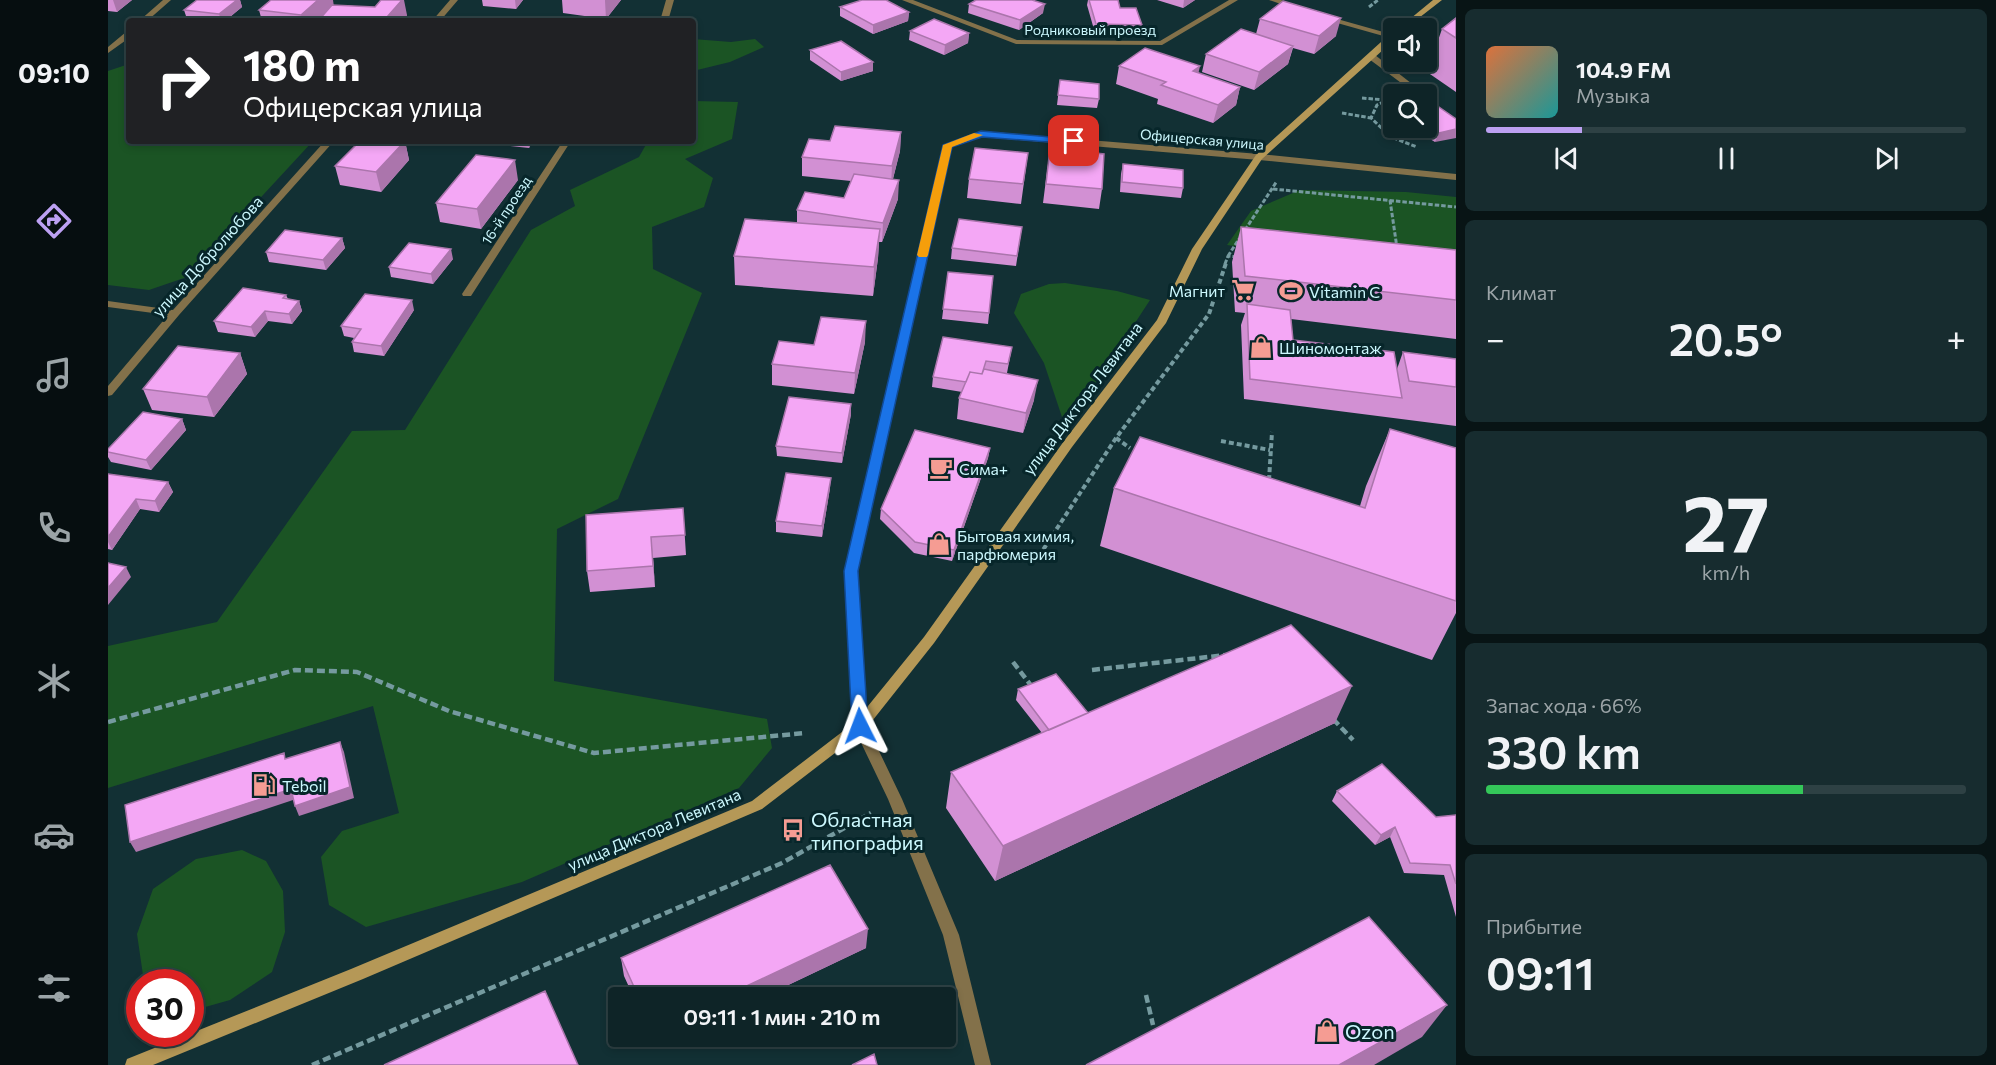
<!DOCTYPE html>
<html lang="ru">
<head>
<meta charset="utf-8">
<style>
  :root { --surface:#0e2427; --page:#172c2f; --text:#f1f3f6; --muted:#9ba4a7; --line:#2e4144; --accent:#bca0f2 }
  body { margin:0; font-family:Commissioner,sans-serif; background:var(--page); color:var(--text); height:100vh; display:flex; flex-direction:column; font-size:22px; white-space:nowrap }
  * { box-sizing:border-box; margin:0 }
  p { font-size:20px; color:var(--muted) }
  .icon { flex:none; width:33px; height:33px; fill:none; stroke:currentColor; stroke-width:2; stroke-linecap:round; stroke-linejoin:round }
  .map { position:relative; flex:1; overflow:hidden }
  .drawer { display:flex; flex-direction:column; gap:9px; padding:9px; background:#081415; width:540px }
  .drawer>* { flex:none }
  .top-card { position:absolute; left:18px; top:18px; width:570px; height:126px; border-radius:6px; box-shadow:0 3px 9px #0003,0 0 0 2px var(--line); background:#202124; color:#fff; overflow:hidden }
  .tools { position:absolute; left:1275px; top:18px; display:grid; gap:12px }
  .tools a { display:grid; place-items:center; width:54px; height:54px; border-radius:6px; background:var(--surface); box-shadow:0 3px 9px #0003,0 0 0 2px var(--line); font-size:30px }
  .speed { position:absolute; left:18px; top:969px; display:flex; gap:12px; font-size:30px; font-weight:700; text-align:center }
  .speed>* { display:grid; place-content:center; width:78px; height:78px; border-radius:50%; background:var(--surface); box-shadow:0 3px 9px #0003,0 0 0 2px var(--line); line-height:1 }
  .speed .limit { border:9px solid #d22; background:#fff; color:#111 }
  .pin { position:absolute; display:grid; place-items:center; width:51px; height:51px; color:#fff; margin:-26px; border-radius:12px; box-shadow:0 3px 9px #0006 }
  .me { position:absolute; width:66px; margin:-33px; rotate:357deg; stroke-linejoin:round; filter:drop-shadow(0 0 4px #0008) }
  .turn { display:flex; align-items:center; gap:21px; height:126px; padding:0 18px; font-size:27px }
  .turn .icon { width:78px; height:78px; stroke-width:2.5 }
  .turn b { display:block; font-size:42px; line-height:51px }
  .big { font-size:45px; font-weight:600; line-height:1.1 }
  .drawer .widget { flex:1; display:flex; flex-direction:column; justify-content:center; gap:9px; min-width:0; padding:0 21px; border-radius:9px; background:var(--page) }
  .drawer .dial { align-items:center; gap:0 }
  .dial b { font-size:78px; line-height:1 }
  .song { display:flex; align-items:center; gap:18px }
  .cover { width:72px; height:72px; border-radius:9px; background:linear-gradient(135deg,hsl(20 70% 55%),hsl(180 70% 35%)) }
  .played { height:6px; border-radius:3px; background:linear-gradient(90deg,var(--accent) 20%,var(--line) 20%) }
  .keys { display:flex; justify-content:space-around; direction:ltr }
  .heat { display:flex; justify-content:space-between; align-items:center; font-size:33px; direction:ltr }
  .charge { height:9px; border-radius:4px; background:linear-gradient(90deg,#34c759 66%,var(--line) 0) }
  .trip { position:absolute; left:500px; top:987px; width:348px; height:60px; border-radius:6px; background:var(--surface); box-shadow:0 3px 9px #0003,0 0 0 2px var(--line); font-weight:600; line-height:60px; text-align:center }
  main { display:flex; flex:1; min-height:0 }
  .tab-bar { display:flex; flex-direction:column; width:108px; justify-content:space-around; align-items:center; background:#060e10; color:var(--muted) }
  .tab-bar .icon { width:42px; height:42px }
  .tab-bar .on { color:var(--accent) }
  .tab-bar b { font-size:27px; color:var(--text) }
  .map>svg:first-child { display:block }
  .green { fill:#1b5424 }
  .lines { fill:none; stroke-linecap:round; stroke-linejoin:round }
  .path-far2 { stroke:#759a9f; stroke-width:3; stroke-dasharray:4.5 2; stroke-linecap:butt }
  .path-far1 { stroke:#759a9f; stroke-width:4; stroke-dasharray:5 3; stroke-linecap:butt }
  .path { stroke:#759a9f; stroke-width:4.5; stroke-dasharray:8 4; stroke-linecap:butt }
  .lane { fill:#83714a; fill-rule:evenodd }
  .street { fill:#83714a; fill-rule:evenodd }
  .secondary { fill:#b59857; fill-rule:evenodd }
  .wall { fill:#d290d3 }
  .shaded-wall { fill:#ab75ac }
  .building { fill:#f4a7f5; stroke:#ab75ac; stroke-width:1.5 }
  .route { fill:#1a73e8; stroke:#114b97; stroke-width:1.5 }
  .slow { fill:#f59e0b }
  .labels { text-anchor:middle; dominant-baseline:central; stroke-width:6; stroke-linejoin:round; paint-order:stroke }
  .far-street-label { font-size:14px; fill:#ccf8fe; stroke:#07262a }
  .street-label { font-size:16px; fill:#ccf8fe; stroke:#07262a }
  .poi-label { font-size:16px; fill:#ccf8fe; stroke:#07262a; text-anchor:start }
  .near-poi-label { font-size:20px; fill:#ccf8fe; stroke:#07262a; text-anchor:start }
</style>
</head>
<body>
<main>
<nav class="tab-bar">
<b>09:10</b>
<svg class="icon on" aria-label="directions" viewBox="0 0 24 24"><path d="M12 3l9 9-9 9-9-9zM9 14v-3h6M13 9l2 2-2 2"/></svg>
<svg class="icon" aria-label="music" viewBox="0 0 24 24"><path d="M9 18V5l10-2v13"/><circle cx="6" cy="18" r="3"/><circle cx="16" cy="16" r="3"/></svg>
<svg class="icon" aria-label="phone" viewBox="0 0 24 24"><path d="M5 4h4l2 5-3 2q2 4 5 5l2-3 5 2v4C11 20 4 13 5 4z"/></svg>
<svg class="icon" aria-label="climate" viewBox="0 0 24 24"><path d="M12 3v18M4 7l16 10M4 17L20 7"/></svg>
<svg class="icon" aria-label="car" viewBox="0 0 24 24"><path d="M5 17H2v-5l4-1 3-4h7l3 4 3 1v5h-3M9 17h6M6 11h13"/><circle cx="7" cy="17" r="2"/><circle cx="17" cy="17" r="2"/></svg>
<svg class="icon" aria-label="filters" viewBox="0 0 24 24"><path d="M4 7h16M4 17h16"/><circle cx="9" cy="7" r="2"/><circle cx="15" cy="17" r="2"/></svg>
</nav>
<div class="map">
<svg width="1348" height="1065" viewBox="0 0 1348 1065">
  <rect width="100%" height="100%" fill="#123034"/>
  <!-- green -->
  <path class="green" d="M585,39L623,42L647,39L656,47L622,62L585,71Z
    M21,64V141H205L79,277L41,290L0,285V71Z
    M585,101L630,102L624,139L577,159L605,178L596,207L544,227L545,269L594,293L510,499L449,529L446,681L659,719L664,748L631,788L414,882L258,927L221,905L213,857L234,831L291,813L265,706L0,788V646L109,622L244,431L297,430L423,230L467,206L462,190L531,157L540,141H585Z
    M1192,190L1298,192L1348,197V276L1119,245L1143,211Z
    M957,283L1009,291L1042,300L958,429L936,363L906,313L913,294L941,284Z
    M134,850L158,861L175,891L177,932L164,972L122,1000L83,1011L82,982H36L29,934L45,889L88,859Z"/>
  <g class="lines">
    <!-- path-far2 -->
    <path class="path-far2" d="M1261,7L1270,0
      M1254,98L1277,100
      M1282,99L1269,105L1263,118L1283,137L1309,147
      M1234,113L1263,118
      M1165,189L1348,207
      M1282,200L1289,248
      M1137,230L1169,181
      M1120,256L1131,239
      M1117,264L1120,256L1130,257"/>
    <!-- path-far1 -->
    <path class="path-far1" d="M1008,438L1022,448
      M1113,441L1162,450
      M1161,480L1164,432
      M931,556L1008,438L1101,314L1118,263"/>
    <!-- path -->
    <path class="path" d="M905,662L925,688
      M984,670L1118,655
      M1225,719L1245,740
      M0,722L187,670L249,672L341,711L486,753L697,733
      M1038,995L1045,1025
      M204,1065L674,863L763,813"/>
    <!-- lane -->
    <path class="lane" d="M1261,55H1267L1317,94H1308L1261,59Z"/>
    <!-- street -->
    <path class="street" d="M55,0H63L39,21H31Z
      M342,0H350L332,21H324Z
      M558,0H566L560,21H552Z
      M794,0H805L909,40L1052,41L1121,0H1130L1054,45L908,44Z
      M1161,0H1173L1191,7L1187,9Z
      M1215,15L1286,35V39L1215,19Z
      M18,32H21V38L0,53V47Z
      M873,131L1151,154L1348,174V180L1151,160L874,137L844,147L749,571L759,726L794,799L851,935L883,1065H867L835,935L780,799L745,726L737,571L836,145Z
      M217,141H226L71,315L4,395L0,396V386L60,315L0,307V301L65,310Z
      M455,141H463L363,296H355L354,294Z"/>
    <!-- secondary -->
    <path class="secondary" d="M1325,0H1334L1298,28H1291Z
      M1283,33H1286V40L1154,159L1094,249L1058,323L964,447L826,643L757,730L654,809L255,979L45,1065H17L19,1059L243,969L644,801L747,722L816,637L956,441L1049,320L1084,249L1148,155Z"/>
  </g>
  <!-- wall -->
  <path class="wall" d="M0,0H24L9,12L0,11Z
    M89,0H132L134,7L117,21H94L79,19L76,10Z
    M374,0H415L408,9L375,6Z
    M454,0H513L498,19L455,13Z
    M980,0H1010L1012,8L1034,25L1032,34L987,33L979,5Z
    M1049,0H1087L1075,8Z
    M930,2L935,13L911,30L860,13L861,4Z
    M226,5L267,7L299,15L295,21H154L151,10Z
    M732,7L801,12L800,21L765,34L732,16Z
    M1348,18V92L1319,72L1334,29Z
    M1152,19L1228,36L1206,54L1185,48L1180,64L1146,90L1094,72L1098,54L1148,34Z
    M802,31L861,33L860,43L836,55L801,40Z
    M702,50L765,62V71L733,81L702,60Z
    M1011,66L1090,73L1132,87L1128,105L1105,123L1049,104L1050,99L1008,84Z
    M952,80L991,99L989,108L949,105Z
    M1318,98L1348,119L1327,142L1317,136L1308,137L1302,133L1290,135L1274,123L1277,113L1286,100V128H1318Z
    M793,132L792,151L785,179L790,199L774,242H771L770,258L765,296L627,285L626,256L689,223V210L736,198L743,181L694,176V157L722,141Z
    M297,141L301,160L273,192L232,185L227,166Z
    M372,141H425L421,148L372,143Z
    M942,148L994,189L991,209L935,203Z
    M920,153L913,204L859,198L861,179Z
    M1015,164L1075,188L1073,198L1012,192L1013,174Z
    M410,180L373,229L332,222L328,203Z
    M914,227L908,266L843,259L844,248Z
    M1133,227L1348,250V339L1183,319L1185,340L1289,369L1295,352L1348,359V426L1136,399L1133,325L1137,313L1127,312L1124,262Z
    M234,238L237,248L218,270L161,262L158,252Z
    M345,259L325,284L283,277L281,267Z
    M840,272L885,276L880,324L834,319Z
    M178,295L180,299L191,301L194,311L184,324L160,321L147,337L110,332L106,321Z
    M306,310L276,356L246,352L244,342L246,338L236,336L233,326Z
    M757,342L746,394L664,385V364Z
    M904,347L899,373L926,400L915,433L849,419L851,398L854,392L824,387L825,377Z
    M132,353L139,374L106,417L44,410L35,389Z
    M743,414L734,463L669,456L668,446Z
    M74,419L78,430L43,470L3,462L0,457V449Z
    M1282,429L1348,448V613L1324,660L992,546L1006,488L1252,506L1258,486Z
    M882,448L880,458L844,561L806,553L772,519L773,509Z
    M0,474L60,482L65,492L51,512L32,509L4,550L0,549Z
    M722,488L714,537L668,532V521Z
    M575,508L578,555L545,558L547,587L482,592L479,571Z
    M910,689L980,713L1227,723L887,881L838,808L843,772L934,733L908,700Z
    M1229,791L1328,817L1348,815V917L1336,875L1296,873L1282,837L1267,845L1224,801Z
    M758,948L653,998H526L516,976L513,958Z
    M543,1036H570L548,1047Z"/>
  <!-- shaded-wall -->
  <path class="shaded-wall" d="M5,0H24L9,12Z
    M129,0H132L134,7L117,21H113L111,14Z
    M210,0H225L226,7L210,21H195L193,15Z
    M294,0H296L299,15L295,21H280L279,17Z
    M407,0H415L408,9Z
    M497,0H513L498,19L497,1Z
    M1076,0H1087L1075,8Z
    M937,4L935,13L911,30L912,20Z
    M801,12L800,21L765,34V25Z
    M1233,18L1228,36L1206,54L1211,36Z
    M861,33L860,43L836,55L837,45Z
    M1185,46L1180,64L1146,90L1151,72Z
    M765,62V71L733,81V72Z
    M1092,66L1088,84L1085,71Z
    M1132,87L1128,105L1105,123L1110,105Z
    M1318,126H1321L1317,136L1308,137L1312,128H1318Z
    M1293,128H1304L1302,133L1290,135Z
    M1348,129V138L1327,142L1331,133Z
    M793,132L792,151L783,186L784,166Z
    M297,141L301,160L273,192L268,172Z
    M420,141H425L421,148Z
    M407,160L410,180L373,229L369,209Z
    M791,180L790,199L774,242L775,223Z
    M772,229L770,258L765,296L766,267Z
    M234,238L237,248L218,270L215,260Z
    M343,249L345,259L325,284L323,274Z
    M304,300L306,310L276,356L273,346Z
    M191,301L194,311L184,324L181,314Z
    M157,311L160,321L147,337L143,327Z
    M758,321L757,342L746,394L747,373Z
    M132,353L139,374L106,417L99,397Z
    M930,380L926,400L915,433L918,413Z
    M743,404V414L734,463V453Z
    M74,419L78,430L43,470L38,460Z
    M882,448L880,458L844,561L846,550Z
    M723,478L722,488L714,537V526Z
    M60,482L65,492L51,512L47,501Z
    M28,499L32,509L4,550L0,542V537Z
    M543,537L545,558L547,587L545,566Z
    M18,567L23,577L0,605V588Z
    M1244,686L1227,723L887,881L895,846Z
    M232,742L236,752L246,798L191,816L187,806Z
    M183,789L188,799L28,852L22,842Z
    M1287,827L1282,837L1267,845L1273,835Z
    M760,929L758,948L653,998H613Z
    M1339,1005L1314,1037L1266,1065H1231Z
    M547,1036H570L548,1047Z"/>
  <!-- building -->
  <path class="building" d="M89,0H129L111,14L76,10Z
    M163,0H210L193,15L151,10Z
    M273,0H294L279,17H272L269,21H210L224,5L267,7Z
    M754,0H778L801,12L765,25L732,7Z
    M868,0H924L937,4L912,20L861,4Z
    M981,0H1010L1012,8H1028L1034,25L988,24Z
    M1175,1L1233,18L1211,36L1152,19Z
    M367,18L396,21H364Z
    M1348,18V38L1334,29Z
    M826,19L861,33L837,45L802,31Z
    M1133,29L1185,46L1151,72L1098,54Z
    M733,41L765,62L733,72L702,50Z
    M1037,48L1092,66L1085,71L1132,87L1110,105L1053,85L1058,82L1011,66Z
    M952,80L991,84V99L950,95Z
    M1283,98L1286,100V120L1277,113Z
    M1318,98L1348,119V129L1331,133L1321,126H1318Z
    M727,126L793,132L784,166L694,157L701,139L722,141Z
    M252,141H297L268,172L227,166Z
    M867,148L920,153L915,184L861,179Z
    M942,148L996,154L994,189L938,184Z
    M368,155L407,160L369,209L328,203Z
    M1015,164L1075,170V188L1014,182Z
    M746,174L791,180L775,223L689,210L697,192L736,198Z
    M637,219L772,229L766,267L626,256Z
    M851,219L914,227L909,256L844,248Z
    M1133,227L1348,250V300L1137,276Z
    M177,230L234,238L215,260L158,252Z
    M301,243L343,249L323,274L281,267Z
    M840,272L885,276L881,313L835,309Z
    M135,288L178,295L175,298L191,301L181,314L157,311L143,327L106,321Z
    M257,294L304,300L273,346L244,342L253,329L233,326Z
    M1139,304L1182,310L1185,340L1286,352L1294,398L1142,379Z
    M713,317L758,321L747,373L664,364L671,341L706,345Z
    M835,337L904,347L900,364L878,361L874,374L862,372L858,382L825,377Z
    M70,346L132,353L99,397L35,389Z
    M1295,352L1348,359V387L1301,381Z
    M876,369L930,380L918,413L851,398L862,372L874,374Z
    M681,397L743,404L734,453L668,446Z
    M35,412L74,419L38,460L0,452V449Z
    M1282,429L1348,448V601L1006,488L1032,437L1257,508Z
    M807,430L882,448L846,550L807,542L773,509Z
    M678,473L723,478L714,526L668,521Z
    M0,474L60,482L47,501L28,499L0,537Z
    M575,508L577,535L543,537L545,566L479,571L478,515Z
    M0,563L18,567L0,588Z
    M1183,625L1244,686L895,846L843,772Z
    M948,674L980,713L941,730L910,689Z
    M232,742L242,787L187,806L183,789L22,842L17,805L176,753L177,759Z
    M1274,764L1328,817L1348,815V884L1342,865L1302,863L1287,827L1273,835L1229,791Z
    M722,865L760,929L613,998H531L513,958Z
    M1261,917L1339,1005L1231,1065H978Z
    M437,991L470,1065H276Z
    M766,1054L769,1065H744Z"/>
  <!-- route -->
  <path class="route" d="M873,131L966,139L971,141L966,144L874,137L844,147L750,571L760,726L757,730L752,732L746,730L744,726L736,571L835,145Z"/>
  <!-- slow -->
  <path class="slow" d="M866,133L875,135L844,147L820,255L819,257H811L809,255L835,145Z"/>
  <!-- icons -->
  <defs>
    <g id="supermarket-bare" transform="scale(1.8)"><path d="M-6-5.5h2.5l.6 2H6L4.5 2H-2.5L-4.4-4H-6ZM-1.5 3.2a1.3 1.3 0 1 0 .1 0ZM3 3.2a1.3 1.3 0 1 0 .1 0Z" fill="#f59c93" stroke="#07262a" stroke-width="2.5" paint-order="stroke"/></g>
    <g id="stadium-bare" transform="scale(1.8)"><path d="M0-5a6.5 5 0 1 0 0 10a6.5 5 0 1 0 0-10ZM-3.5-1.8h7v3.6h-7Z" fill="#f59c93" stroke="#07262a" stroke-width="2.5" paint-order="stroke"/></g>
    <g id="shop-bare" transform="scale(1.8)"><path d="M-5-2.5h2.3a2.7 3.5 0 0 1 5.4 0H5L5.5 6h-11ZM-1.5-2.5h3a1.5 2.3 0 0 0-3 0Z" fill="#f59c93" stroke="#07262a" stroke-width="2.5" paint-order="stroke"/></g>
    <g id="cafe-bare" transform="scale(1.8)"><path d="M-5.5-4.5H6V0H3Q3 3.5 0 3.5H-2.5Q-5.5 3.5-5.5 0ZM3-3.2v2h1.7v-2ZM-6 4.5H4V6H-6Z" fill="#f59c93" stroke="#07262a" stroke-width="2.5" paint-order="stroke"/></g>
    <g id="fuel-bare" transform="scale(1.8)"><path d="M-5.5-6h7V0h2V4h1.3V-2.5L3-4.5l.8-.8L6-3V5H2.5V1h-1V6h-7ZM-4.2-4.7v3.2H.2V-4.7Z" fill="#f59c93" stroke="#07262a" stroke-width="2.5" paint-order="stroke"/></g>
    <g id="bus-bare" transform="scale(1.8)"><path d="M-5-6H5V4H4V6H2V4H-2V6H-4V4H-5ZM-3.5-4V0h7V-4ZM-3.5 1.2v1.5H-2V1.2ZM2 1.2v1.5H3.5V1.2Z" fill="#f59c93" stroke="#07262a" stroke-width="2.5" paint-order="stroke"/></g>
  </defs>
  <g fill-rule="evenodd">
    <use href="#supermarket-bare" x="1135" y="290"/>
    <use href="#stadium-bare" x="1183" y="291"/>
    <use href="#shop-bare" x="1153" y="347"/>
    <use href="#cafe-bare" x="833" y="468"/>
    <use href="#shop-bare" x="831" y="544"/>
    <use href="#fuel-bare" x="156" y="785"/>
    <use href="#bus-bare" x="685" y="830"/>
    <use href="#shop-bare" x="1219" y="1031"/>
  </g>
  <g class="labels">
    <!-- far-street labels -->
    <g class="far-street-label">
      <text x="982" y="29">Родниковый проезд</text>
      <text transform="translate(1094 139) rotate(5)">Офицерская улица</text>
      <text transform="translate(398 210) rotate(-57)">16-й проезд</text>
    </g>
    <!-- street labels -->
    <g class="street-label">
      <text transform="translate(99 256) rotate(-48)">улица Добролюбова</text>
      <text transform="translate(974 398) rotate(-53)">улица Диктора Левитана</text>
      <text transform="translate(546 829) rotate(-23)">улица Диктора Левитана</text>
    </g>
    <!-- poi labels -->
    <g class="poi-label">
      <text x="1117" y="290" text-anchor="end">Магнит</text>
      <text x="1201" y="291">Vitamin C</text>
      <text x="1171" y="347">Шиномонтаж</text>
      <text x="851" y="468">Сима+</text>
      <text x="849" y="535">Бытовая химия,<tspan x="849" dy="18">парфюмерия</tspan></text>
      <text x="174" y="785">Teboil</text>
    </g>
    <!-- near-poi labels -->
    <g class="near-poi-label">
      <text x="703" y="819">Областная<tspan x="703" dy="23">типография</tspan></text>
      <text x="1237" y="1031">Ozon</text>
    </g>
  </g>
</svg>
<div class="tools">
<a><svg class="icon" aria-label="sound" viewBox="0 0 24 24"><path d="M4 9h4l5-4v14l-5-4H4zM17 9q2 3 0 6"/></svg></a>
<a><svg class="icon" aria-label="search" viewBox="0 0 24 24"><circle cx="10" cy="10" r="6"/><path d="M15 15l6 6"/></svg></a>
</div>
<div class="speed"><div class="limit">30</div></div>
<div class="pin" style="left:966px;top:141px;background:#d93025"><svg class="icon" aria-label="arrive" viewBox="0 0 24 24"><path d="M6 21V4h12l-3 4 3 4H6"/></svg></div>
<svg class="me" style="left:752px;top:726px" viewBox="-20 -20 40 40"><path d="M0-17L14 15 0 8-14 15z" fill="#1a73e8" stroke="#fff" stroke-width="4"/></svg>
<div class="trip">09:11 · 1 мин · 210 m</div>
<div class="top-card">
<div class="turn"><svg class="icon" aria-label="right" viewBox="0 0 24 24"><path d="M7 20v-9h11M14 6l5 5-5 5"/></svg><div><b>180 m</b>Офицерская улица</div></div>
</div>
</div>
<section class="drawer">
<div class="widget">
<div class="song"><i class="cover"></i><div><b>104.9 FM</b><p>Музыка</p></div></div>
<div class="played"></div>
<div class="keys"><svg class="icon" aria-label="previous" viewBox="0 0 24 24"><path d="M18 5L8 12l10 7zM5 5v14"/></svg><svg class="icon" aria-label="pause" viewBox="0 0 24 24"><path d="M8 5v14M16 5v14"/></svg><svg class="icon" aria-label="next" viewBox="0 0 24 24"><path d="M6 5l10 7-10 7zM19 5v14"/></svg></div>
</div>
<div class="widget"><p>Климат</p>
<div class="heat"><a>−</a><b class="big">20.5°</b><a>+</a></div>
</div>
<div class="widget dial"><b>27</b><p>km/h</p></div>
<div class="widget"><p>Запас хода · 66%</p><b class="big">330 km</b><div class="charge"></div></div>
<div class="widget"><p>Прибытие</p><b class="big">09:11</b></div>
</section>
</main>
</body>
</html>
